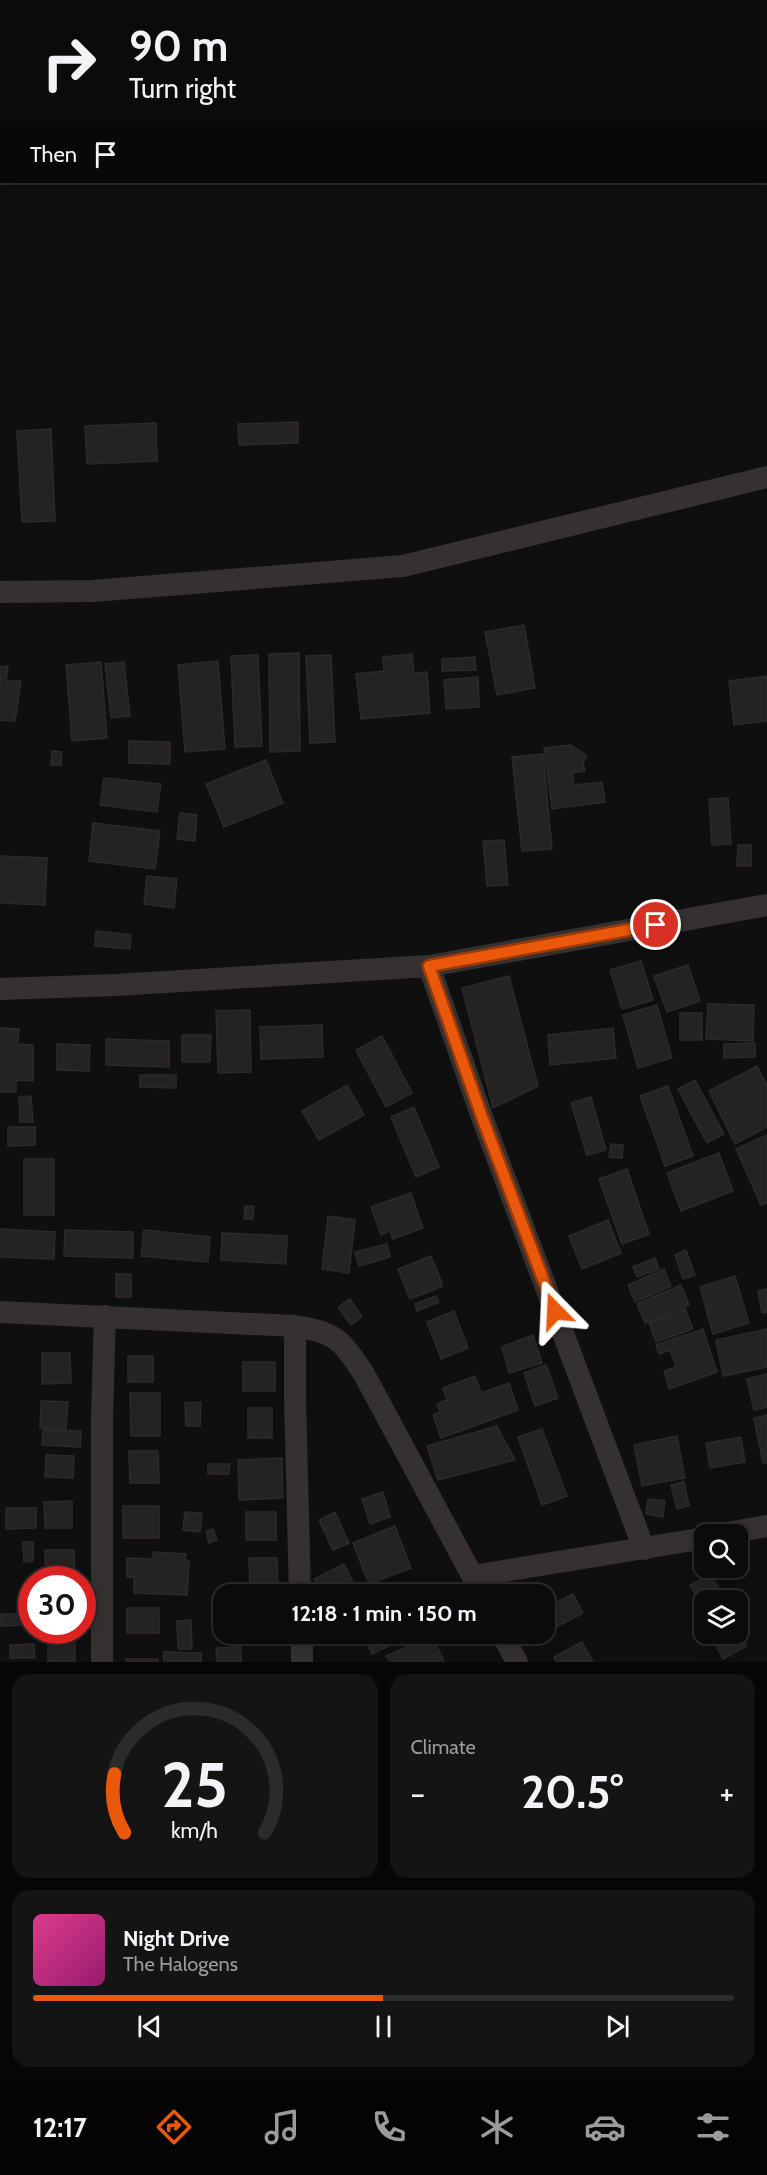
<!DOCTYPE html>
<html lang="en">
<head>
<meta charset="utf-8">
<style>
  :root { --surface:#0c0b0b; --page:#151414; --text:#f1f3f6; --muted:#9a9b9d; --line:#2c2b2c; --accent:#ea580c }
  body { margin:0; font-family:Cabin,sans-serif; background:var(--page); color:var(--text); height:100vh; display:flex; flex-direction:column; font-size:22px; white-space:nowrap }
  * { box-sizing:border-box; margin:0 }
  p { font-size:20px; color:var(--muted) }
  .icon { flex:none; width:33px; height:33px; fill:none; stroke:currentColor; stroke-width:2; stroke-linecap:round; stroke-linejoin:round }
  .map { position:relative; height:1662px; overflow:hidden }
  .details { display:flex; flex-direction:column; gap:12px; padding:12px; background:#070606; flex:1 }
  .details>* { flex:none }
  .banner { position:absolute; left:0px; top:0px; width:768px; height:183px; box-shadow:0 3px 15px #0003,0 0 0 2px var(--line); background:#0c0b0b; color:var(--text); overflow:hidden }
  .controls { position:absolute; left:694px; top:1524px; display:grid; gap:12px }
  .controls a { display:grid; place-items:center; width:54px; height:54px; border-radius:12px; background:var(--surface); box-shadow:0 3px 15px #0003,0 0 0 2px var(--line); font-size:30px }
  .speed { position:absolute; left:18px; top:1566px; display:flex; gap:12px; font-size:30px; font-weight:700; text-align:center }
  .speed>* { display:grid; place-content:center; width:78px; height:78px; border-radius:50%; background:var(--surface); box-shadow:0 3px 15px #0003,0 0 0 2px var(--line); line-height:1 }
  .speed .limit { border:9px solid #d22; background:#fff; color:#111 }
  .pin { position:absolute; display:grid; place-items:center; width:51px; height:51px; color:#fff; margin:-26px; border:3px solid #fff; border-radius:50%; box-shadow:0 2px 6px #0007 }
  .me { position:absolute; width:66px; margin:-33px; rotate:339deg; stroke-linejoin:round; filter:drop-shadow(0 0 4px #0008) }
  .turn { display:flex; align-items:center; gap:21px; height:126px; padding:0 30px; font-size:27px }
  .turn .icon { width:78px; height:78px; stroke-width:2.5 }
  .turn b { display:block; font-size:42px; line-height:51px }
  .then { display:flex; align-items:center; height:57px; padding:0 30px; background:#0003; gap:12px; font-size:22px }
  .big { font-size:45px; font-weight:700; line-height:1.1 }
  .details .card { flex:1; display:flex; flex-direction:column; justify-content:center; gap:9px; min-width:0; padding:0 21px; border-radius:18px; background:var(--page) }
  .details .dial { align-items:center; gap:0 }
  .dial svg { height:156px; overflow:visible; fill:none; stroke:var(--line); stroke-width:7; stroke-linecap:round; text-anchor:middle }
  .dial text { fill:var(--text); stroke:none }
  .song { display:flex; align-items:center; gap:18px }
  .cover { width:72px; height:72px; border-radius:9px; background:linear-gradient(135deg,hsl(330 70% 55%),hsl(320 70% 35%)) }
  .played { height:6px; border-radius:3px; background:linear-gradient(90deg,var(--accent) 50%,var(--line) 50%) }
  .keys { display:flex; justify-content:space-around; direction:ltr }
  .heat { display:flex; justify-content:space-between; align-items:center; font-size:33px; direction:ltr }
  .details .tiles { flex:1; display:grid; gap:12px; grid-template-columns:1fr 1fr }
  .card:last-child { grid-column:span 2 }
  .trip { position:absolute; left:213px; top:1584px; width:342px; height:60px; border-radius:18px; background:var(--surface); box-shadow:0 3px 15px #0003,0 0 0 2px var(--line); font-weight:700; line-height:60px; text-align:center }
  .tab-bar { display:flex; height:96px; justify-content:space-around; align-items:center; background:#050404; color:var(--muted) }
  .tab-bar .icon { width:42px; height:42px }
  .tab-bar .on { color:var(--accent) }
  .tab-bar b { font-size:27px; color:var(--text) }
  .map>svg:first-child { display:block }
  .building { fill:#242322; stroke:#2c2a29; stroke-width:1.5 }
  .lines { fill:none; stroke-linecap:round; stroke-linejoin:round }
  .minor { stroke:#353130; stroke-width:22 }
  .route-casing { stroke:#983908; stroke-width:15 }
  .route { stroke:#ea580c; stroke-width:10 }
</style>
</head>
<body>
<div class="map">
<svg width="767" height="1662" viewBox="0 0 767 1662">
  <rect width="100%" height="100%" fill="#100f0f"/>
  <!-- building -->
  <path class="building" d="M298,422V443L239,445L238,424Z
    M156,423L157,461L87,464L85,426Z
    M51,429L55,521L22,522L17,431Z
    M524,625L535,688L497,695L485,632Z
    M299,653L300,751L270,752L269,654Z
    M412,654L414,673L427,672L430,713L361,719L356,674L384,671L383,657Z
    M258,655L262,746L235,747L231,656Z
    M331,655L335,742L310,743L306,656Z
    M475,657L476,670L442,671V659Z
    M218,661L225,749L185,752L178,665Z
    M101,662L107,738L72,741L66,665Z
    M124,662L130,716L111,718L105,664Z
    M8,666L6,681H21L15,721L0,720V667Z
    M767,676V721L734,725L729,681Z
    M478,677L479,707L446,709L444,680Z
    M129,741L170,742V764L129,763Z
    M571,745L587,756L583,762L585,771L572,773L574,785L602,782L605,802L552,809L544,748Z
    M52,751L62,752L61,765H51Z
    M543,754L552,849L522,851L512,757Z
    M266,760L283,803L224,827L206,784Z
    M104,778L161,784L157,812L100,805Z
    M728,798L731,844L712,845L709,799Z
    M180,813L197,815L195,841L177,839Z
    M93,823L160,831L155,869L89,861Z
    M504,840L508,885L487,886L483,841Z
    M738,845H751V866H737Z
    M0,856L47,858L45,905L0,903Z
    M147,876L177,879L174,908L144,904Z
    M96,931L131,935L130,949L95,946Z
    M641,961L653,1000L622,1009L610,970Z
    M688,965L700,1001L667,1012L654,976Z
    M509,976L538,1086L493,1108L462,988Z
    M708,1004L754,1005L753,1041L706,1039Z
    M657,1005L672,1058L638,1068L623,1015Z
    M250,1010L251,1072L218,1073L216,1011Z
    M680,1013H702V1040H680Z
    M322,1025L323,1057L261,1059L260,1027Z
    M0,1028L19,1029L18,1044L33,1045V1081L16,1080V1092H0Z
    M613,1028L616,1058L550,1065L548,1035Z
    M182,1035H211L210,1062H182Z
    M382,1036L412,1093L386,1107L356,1050Z
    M106,1039L169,1041V1067L106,1065Z
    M755,1043V1057L724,1058V1044Z
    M57,1044L90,1045L89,1071L57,1070Z
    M757,1066L767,1085V1127L735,1144L709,1091Z
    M140,1075H176V1088L140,1087Z
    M695,1080L724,1134L707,1143L678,1089Z
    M347,1085L364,1115L319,1140L302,1111Z
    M668,1086L693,1156L665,1166L640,1096Z
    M31,1096L33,1122H20L19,1097Z
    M591,1097L606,1150L587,1155L571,1103Z
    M414,1107L439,1167L416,1177L391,1117Z
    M8,1127H35V1145L8,1146Z
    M767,1135V1203L761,1205L736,1149Z
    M611,1144L623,1145L622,1158L609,1157Z
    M719,1153L733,1191L681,1211L667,1173Z
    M24,1159H54V1215H24Z
    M627,1169L649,1234L622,1244L599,1179Z
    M411,1193L423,1228L393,1239L390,1231L381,1235L371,1207Z
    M245,1206H254L253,1219H244Z
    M328,1216L355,1220L349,1273L322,1269Z
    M608,1220L621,1253L582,1269L569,1236Z
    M0,1229L55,1232L54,1259L0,1257Z
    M65,1230L133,1232V1258L64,1256Z
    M144,1230L210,1237L208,1262L141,1256Z
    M222,1233L287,1236L286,1264L221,1260Z
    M387,1244L390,1257L359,1266L355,1252Z
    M686,1250L695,1275L683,1279L675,1255Z
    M431,1256L443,1286L410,1299L398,1269Z
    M655,1258L659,1269L637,1277L633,1267Z
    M664,1269L671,1286L635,1302L628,1285Z
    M116,1274H131V1297H116Z
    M735,1276L749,1323L713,1334L700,1287Z
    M681,1285L689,1305L645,1323L637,1304Z
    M767,1289V1312L762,1313L758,1291Z
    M436,1296L439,1302L417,1311L415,1304Z
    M350,1299L362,1317L351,1325L338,1307Z
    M685,1309L693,1329L656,1342L649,1323Z
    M454,1311L468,1348L441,1359L427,1322Z
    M703,1329L717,1372L669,1389L664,1371L676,1367L670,1350L659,1354L656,1345Z
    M767,1329V1367L723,1376L716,1340Z
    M533,1335L542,1363L509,1373L502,1347Z
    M42,1353H70L71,1383L42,1384Z
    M128,1356H153V1382H128Z
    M243,1362H275V1391H243Z
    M546,1365L558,1398L535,1406L524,1373Z
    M767,1374V1407L754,1410L747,1379Z
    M475,1376L481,1393L509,1383L518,1410L441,1438L433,1415L440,1412L437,1404L447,1400L443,1388Z
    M130,1393H160V1436H131Z
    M41,1401L68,1402L66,1429L40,1428Z
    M201,1402L200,1426H186L185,1403Z
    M248,1408H272V1438H248Z
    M767,1415V1463H763L754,1418Z
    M497,1426L515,1460L438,1480L427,1446Z
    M542,1429L567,1496L542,1505L518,1437Z
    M43,1430L81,1431L80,1447L42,1445Z
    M677,1436L685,1478L642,1486L634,1445Z
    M741,1437L745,1462L710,1468L706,1443Z
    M129,1451H158L159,1483H130Z
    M46,1455L74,1456L73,1478L45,1477Z
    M282,1458L283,1498L239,1500L238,1460Z
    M208,1464H230L229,1474H208Z
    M684,1482L689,1506L677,1509L671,1485Z
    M383,1492L390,1517L370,1524L362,1499Z
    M648,1499L665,1501L663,1517L646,1514Z
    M72,1501V1528H45L44,1502Z
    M123,1506H159V1538H123Z
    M6,1508H36V1528L6,1529Z
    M185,1512L202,1513L200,1532L183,1530Z
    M246,1512H276V1540H246Z
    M335,1512L349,1543L333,1550L319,1520Z
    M395,1526L411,1568L369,1584L353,1543Z
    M213,1529L217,1540L209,1543L206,1531Z
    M23,1542H33V1561L24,1562Z
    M45,1550H74L75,1580H46Z
    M153,1552L186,1554L185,1560L189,1561L187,1595L134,1593V1577H127V1558L152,1559Z
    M249,1558H277L278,1590H250Z
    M344,1564L359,1594H321L314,1579Z
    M711,1574L725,1600H705L704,1611L690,1585Z
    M573,1594L583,1613L545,1633L544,1609Z
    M127,1608H159V1633H127Z
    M0,1614H27V1625L0,1626Z
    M191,1620L192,1649H178L177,1621Z
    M738,1629L747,1646L723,1659L710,1634H738Z
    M362,1634H415L372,1654Z
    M432,1636L444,1662H391L386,1656Z
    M48,1642L75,1643V1662H48Z
    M582,1642L593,1662H556L554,1657Z
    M34,1644L35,1658H10V1645Z
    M241,1647V1662H217L216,1648Z
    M164,1652L201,1653V1662H164Z
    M126,1659H158V1662H126Z"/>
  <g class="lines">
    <!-- minor -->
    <path class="minor" d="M0,592L93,591L403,566L767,477
      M429,966L482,1117L644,1549
      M0,989L116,985L429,966L767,905
      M0,1312L295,1326C337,1333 341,1340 364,1374L482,1594
      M295,1326V1398L300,1594
      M722,1534L767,1526
      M473,1576L705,1538
      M302,1634V1662
      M502,1634L517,1662
      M102,1662V1418L105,1316"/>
  </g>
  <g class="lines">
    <!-- route casing -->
    <g class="route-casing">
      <path id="route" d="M555,1311L482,1117L429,966L656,925"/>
    </g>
    <!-- route -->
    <use href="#route" class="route"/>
  </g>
</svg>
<div class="controls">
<a><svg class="icon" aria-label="search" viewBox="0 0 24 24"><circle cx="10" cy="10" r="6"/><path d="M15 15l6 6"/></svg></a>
<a><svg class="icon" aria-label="layers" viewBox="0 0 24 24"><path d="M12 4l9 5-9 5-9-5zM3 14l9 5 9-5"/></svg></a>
</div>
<div class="speed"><div class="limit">30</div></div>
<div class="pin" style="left:656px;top:925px;background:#d93025"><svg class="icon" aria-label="arrive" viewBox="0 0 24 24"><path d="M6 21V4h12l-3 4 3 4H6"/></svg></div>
<svg class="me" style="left:555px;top:1311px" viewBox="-20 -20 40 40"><path d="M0-17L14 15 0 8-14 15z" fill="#ea580c" stroke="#fff" stroke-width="4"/></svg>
<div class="trip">12:18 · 1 min · 150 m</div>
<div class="banner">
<div class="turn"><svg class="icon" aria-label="right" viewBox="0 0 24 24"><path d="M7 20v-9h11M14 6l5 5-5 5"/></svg><div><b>90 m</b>Turn right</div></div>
<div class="then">Then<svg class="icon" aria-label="arrive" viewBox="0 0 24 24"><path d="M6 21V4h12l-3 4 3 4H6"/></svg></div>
</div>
</div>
<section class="details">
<div class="tiles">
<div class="card dial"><svg viewBox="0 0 100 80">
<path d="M14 69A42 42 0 1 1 86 69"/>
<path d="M14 69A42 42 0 0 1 9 39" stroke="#ea580c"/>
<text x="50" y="56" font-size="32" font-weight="700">25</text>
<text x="50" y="72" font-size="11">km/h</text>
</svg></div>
<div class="card"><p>Climate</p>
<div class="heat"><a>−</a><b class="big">20.5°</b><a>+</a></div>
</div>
<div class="card">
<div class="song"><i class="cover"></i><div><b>Night Drive</b><p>The Halogens</p></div></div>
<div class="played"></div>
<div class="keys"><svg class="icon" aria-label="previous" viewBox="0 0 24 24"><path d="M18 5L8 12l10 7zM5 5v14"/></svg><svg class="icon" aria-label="pause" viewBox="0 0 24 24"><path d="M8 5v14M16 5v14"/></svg><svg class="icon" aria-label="next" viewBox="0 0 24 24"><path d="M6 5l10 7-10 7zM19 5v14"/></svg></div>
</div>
</div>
</section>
<nav class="tab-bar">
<b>12:17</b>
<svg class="icon on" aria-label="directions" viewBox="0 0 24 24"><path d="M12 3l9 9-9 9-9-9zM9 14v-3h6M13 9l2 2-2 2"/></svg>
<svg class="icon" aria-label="music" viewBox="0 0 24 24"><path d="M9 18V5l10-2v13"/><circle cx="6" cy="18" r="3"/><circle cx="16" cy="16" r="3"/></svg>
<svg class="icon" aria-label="phone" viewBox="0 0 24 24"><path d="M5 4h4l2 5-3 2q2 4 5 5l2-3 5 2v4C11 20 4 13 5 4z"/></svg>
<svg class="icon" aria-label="climate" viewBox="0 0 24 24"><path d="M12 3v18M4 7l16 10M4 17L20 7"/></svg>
<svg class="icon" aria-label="car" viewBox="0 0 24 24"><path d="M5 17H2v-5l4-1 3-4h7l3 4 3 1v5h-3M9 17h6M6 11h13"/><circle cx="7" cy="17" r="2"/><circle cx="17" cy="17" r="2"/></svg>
<svg class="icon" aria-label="filters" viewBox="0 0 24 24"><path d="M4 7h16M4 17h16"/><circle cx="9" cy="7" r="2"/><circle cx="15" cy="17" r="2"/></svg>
</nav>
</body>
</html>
